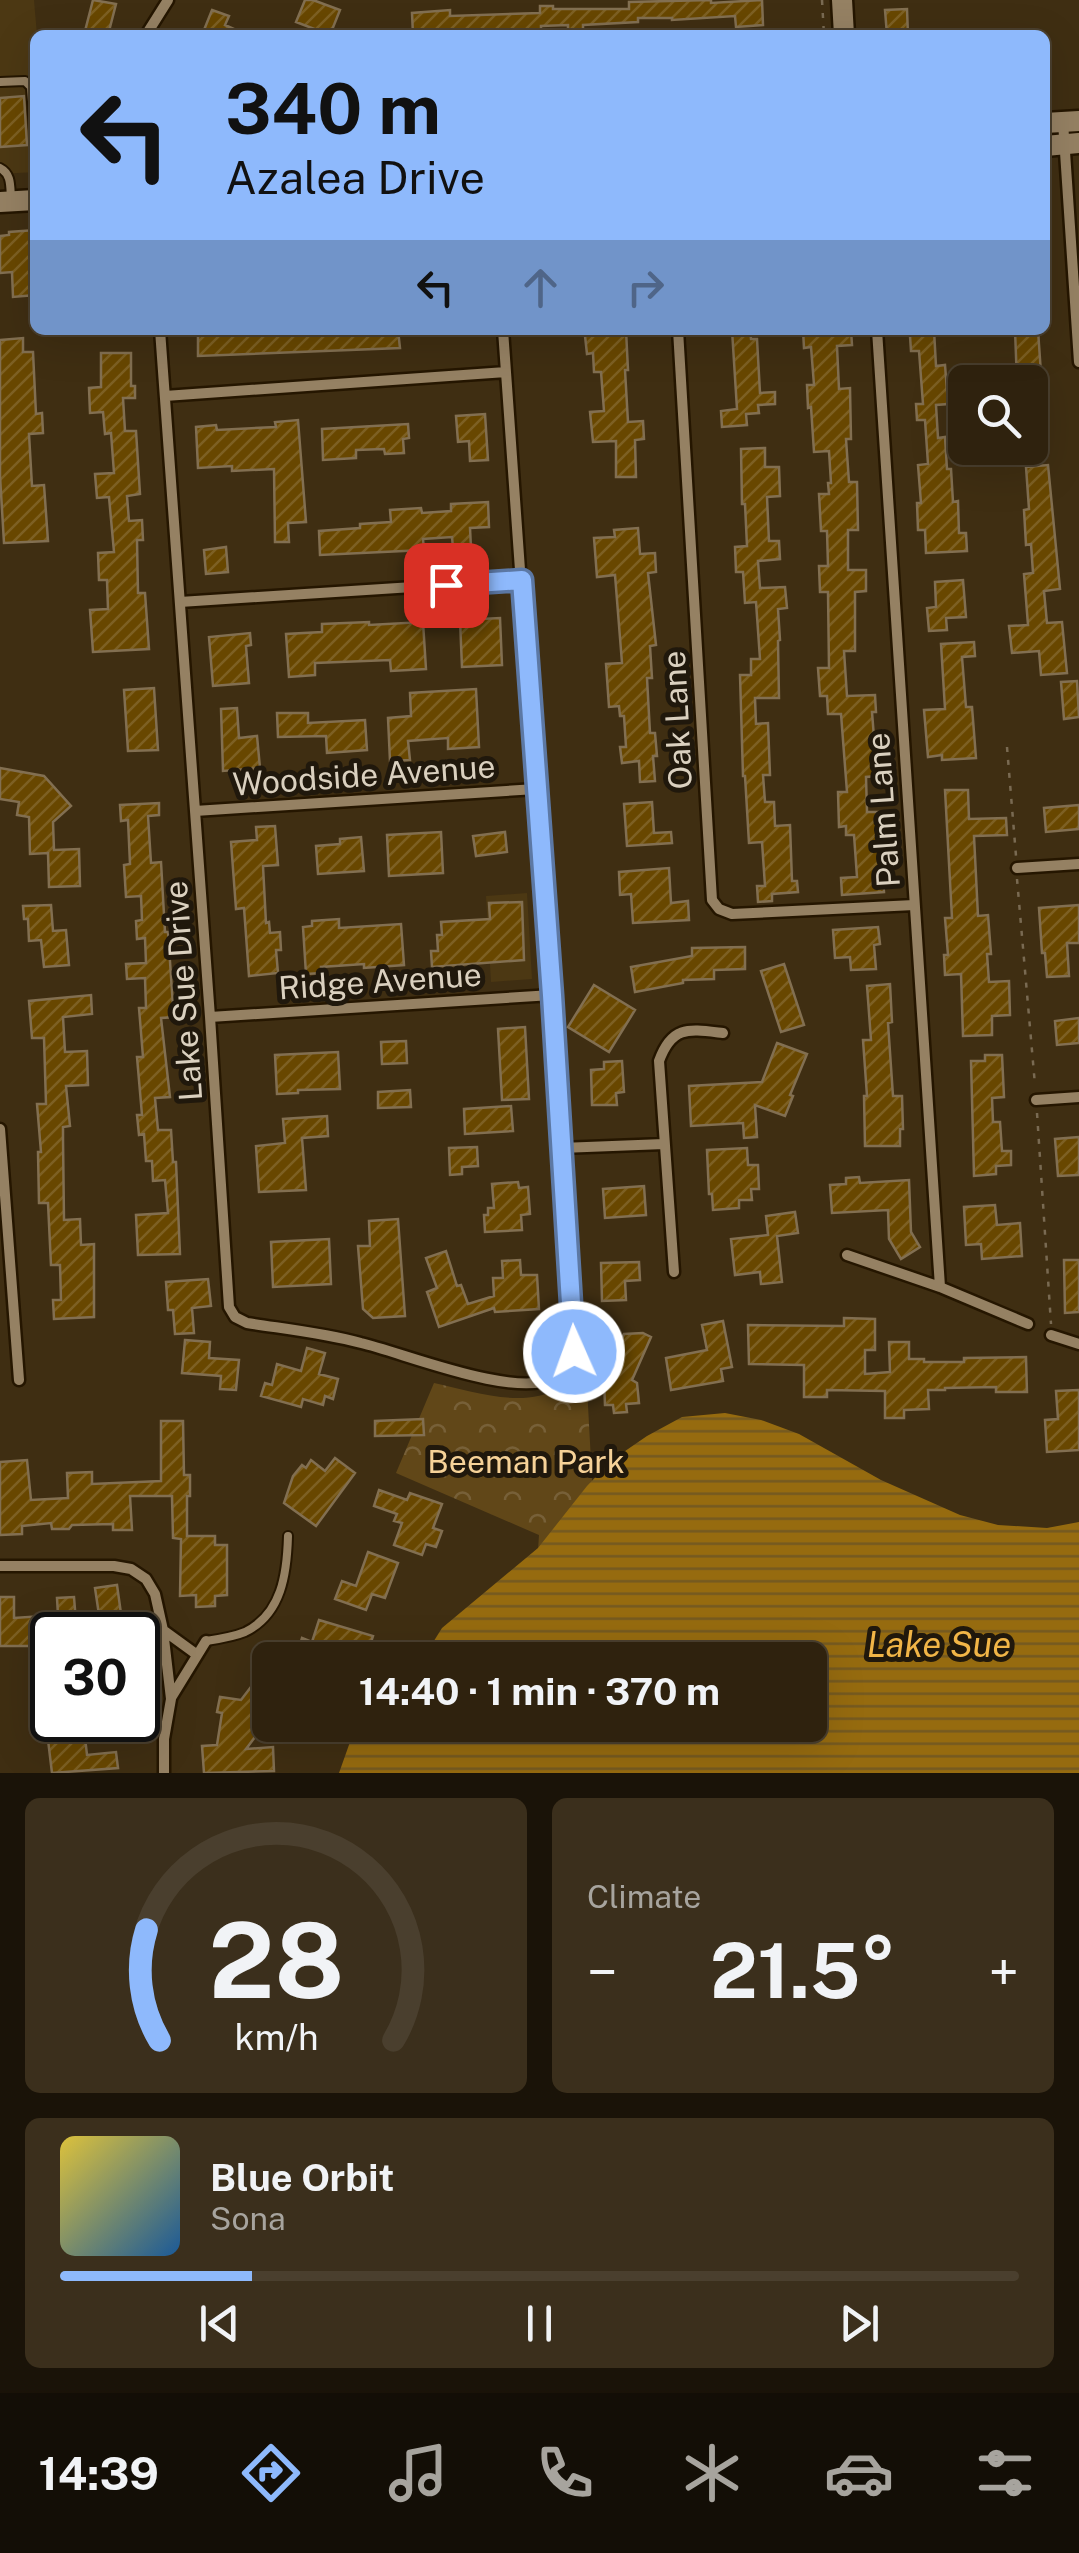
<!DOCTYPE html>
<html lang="en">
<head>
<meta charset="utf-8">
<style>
  :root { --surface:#2f220e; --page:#3b2f1c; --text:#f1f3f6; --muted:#a7a49e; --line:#4a3f2e; --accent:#8eb9fc }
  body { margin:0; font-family:"Public Sans",sans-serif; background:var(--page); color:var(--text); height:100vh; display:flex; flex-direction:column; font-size:38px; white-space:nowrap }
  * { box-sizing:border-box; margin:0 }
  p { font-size:32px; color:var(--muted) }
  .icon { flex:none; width:55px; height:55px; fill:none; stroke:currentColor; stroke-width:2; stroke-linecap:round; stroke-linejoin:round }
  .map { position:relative; height:1773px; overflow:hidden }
  .details { display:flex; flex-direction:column; gap:25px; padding:25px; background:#1a1308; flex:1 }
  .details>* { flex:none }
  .top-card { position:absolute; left:30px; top:30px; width:1020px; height:305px; border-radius:15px; box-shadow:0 10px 40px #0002,0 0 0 2px var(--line); background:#8eb9fc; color:#111; overflow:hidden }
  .tools { position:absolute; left:948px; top:365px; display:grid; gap:20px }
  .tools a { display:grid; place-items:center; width:100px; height:100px; border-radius:15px; background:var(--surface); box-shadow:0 10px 40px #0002,0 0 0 2px var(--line); font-size:50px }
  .speed { position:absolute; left:30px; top:1612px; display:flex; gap:20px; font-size:50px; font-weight:700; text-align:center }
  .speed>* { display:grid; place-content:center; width:130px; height:130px; border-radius:50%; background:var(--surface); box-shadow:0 10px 40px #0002,0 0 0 2px var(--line); line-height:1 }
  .speed .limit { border:5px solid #111; border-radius:15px; background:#fff; color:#111 }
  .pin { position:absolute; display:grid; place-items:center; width:85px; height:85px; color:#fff; margin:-42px; border-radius:20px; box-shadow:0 5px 15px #0006 }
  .me { position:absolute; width:110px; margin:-55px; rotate:358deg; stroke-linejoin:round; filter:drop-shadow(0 0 8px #0008) }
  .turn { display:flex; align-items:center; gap:35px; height:210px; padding:0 30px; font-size:45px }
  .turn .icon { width:130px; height:130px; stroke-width:2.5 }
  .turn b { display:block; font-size:70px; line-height:85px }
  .lanes { display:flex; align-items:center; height:95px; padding:0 30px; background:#0003; justify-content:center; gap:50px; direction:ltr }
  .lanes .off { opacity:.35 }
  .big { font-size:75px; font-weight:700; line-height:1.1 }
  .details .tile { flex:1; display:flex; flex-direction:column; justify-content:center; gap:15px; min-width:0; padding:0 35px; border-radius:15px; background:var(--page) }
  .details .dial { align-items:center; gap:0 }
  .dial svg { height:260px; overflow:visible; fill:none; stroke:var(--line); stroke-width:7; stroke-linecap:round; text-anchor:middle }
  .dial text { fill:var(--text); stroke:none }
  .song { display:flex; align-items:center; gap:30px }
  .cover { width:120px; height:120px; border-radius:15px; background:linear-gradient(135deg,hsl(50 70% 55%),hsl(210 70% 35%)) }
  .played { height:10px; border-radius:5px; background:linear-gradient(90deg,var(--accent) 20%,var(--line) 20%) }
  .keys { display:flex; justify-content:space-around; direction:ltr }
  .heat { display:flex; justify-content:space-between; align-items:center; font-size:55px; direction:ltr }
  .details .tiles { flex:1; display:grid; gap:25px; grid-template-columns:1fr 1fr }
  .tile:last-child { grid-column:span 2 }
  .trip { position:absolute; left:252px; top:1642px; width:575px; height:100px; border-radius:15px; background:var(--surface); box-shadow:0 10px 40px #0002,0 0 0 2px var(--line); font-weight:700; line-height:100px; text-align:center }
  .dock { display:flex; height:160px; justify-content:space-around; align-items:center; background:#130e06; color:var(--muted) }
  .dock .icon { width:70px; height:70px }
  .dock .current { color:var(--accent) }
  .dock b { font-size:45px; color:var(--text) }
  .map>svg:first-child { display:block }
  .built { fill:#4c3813 }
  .park { fill:url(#park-crowns) }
  .water { fill:url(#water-rules) }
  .building { fill:url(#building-hatch); stroke:#826f51; stroke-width:2.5 }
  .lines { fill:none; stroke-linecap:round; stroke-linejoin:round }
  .lane-casing { stroke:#251600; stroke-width:12 }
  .street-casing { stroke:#251600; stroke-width:15 }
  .secondary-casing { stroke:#251600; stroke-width:25 }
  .path { stroke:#796a52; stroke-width:2.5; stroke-dasharray:5 8; stroke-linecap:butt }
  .lane { stroke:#958163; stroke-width:8 }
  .street { stroke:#958163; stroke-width:10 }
  .secondary { stroke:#958163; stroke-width:20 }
  .route-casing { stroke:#5c78a4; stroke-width:25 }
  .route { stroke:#8eb9fc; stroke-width:18 }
  .labels { text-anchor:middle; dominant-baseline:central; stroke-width:10; stroke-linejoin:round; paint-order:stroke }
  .street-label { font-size:32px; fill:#dad0bf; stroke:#20180c }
  .park-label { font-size:32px; fill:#f6d298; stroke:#20180c }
  .water-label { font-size:35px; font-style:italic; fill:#f1b547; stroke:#20180c }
</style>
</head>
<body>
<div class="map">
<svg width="1079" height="1773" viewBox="0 0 1079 1773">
  <defs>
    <pattern id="park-crowns" width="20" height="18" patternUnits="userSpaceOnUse" patternTransform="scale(2.5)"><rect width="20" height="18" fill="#614718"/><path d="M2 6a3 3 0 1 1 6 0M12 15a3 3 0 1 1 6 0" fill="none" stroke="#776038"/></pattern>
    <pattern id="water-rules" width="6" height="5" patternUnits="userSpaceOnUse" patternTransform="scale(2.5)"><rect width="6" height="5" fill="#966b0f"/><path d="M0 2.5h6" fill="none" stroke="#745920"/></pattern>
    <pattern id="building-hatch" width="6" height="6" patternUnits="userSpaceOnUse" patternTransform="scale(2.5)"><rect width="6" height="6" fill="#684700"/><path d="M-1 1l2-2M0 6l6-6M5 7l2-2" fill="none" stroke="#7d6023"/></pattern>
  </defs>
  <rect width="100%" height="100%" fill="#3f2e12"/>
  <!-- built -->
  <path class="built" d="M0,0H34L37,35H35V172L0,174Z
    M527,893L532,979L491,982L486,896Z"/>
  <!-- park -->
  <path class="park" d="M585,1350L599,1610L534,1613L539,1535L396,1473L434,1383C487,1395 563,1422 585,1350Z"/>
  <!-- water -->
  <path class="water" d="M725,1413L761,1420L799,1434L881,1480L960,1515L998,1525L1047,1528L1079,1522V1773H339L350,1742L363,1725H810V1660H422L442,1628L538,1548L587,1486L612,1460L647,1436L682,1417Z"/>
  <!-- building -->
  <path class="building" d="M93,0L116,4L108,35H84Z
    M305,0H313L340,10L330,35L296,22Z
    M711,0V3L762,0L763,25L736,27L735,16L672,20V18H638V22L583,25V35H568V25L541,26V35H413L412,13L450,10V16L540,13V6H553V9H629V2Z
    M907,9L908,35H887L885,10Z
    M212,10L229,16L225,25L247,35H202Z
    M24,96L27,145L0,147V98Z
    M35,230V295L13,297L12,272L0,273V236L9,235V232Z
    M225,330H259V335L304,330H398L400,348L198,356V332Z
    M599,330H626L628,370H625L628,422L643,421L644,439L635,440L636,477H616V441L593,442L590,412L604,411L601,372H594L593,353L587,354L585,336L600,335Z
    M732,330H750L751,339H757L760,393L775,392V404L758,405L759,413L746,414L747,425L722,427L721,411L737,409Z
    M803,330H851L852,345L837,346L839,389L850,388L851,439H846L849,482H857L858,530H848V570H866V591L855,592V651H844L847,696L875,695L876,712H872L877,776L866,777L867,812H878L884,892L842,895L841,878L857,877L854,835H846V826L839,827L838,792H847L841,714H828L827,696H820L818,668H829L828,592H820L819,566H828L827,531H821L819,494H829L828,483H831L829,451L814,452L811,407L808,408L807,385H814L811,347L804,348Z
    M921,330H934L936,366L945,365L948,404L936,405L938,438L945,437L947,469H951L953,502L958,501L959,533H966L967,551L926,553L925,530H918L917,503H921L918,465L928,464L925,420H917L916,404H923L919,351H911L910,336L921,335Z
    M1015,330H1038L1042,388L1030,389V382H1017Z
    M23,338V352H33L36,414L42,413L43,433L29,434L32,486L44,485L48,541L4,543L0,476V340Z
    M101,353H131V386H135V398H123L125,431H136L140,494L127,496L129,521L142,520L143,540H137L138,593H145L149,649L93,652L90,610L108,609L107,580H99L98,553L114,552L109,497L97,498L95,474L114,473L111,433L105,434L103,412L90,413L89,388L101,387Z
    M485,414L488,460L470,461L469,441L458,442L456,416Z
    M298,420L306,522L288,523L289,542H275L274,469L232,471V466L198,468L196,427L216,425L217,430L276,427L275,422Z
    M408,424L409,438L403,439L404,453L385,454L384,449L356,450V458L323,460L322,429Z
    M765,448V467H779L780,496L767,497L769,541H779L780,559L758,561L760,588L785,587L787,608L778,609L780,640L778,641L779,698H755L756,724L768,723L770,775H763L765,802H774L775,826L790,825L792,881H797L798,892L772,894V901L758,902L757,886H765L762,842L749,843L745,776H743L740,675H751V659H760L756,602L745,603L743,572H736L735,547L747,546L745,504H742L741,449Z
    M1048,465L1060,589L1044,591L1047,623L1062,622L1067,673L1041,675L1039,651L1012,653L1009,626L1028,625L1024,574L1033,573L1031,544L1026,545L1024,510L1029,509L1026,467Z
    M488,502L489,527L470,528L471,548H453L452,537L423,539L424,550L320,555L319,531L360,528V524L391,522L390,510L421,508L422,513L451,511V504Z
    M638,528L640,554L655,553L656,572L648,573L656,645L650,646L652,678H647L650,733H655L657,756H653L655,781L640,782L639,761L622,763L620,747H626L624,716H620L619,706L609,707L606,664L622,663L615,575L597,577L594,538L615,537L614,530Z
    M226,547L228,572L206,574L204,550Z
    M963,580L966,617L946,618L947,630L929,631L927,608L936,607L935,582Z
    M500,618L502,665L462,667L460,620Z
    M369,622V625L423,622L426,669L391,671L390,660L315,663V675L289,677L286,634L322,632V624Z
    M250,633L251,645L246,646L249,683L213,686L209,637Z
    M974,642L975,656L962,657L966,707H972L976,758L942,760V755L928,757L924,710L945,709L941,644Z
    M1077,681L1079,717L1064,719L1061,682Z
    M154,688L158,750L128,751L124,690Z
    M476,689L479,747L448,749V738L408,741L410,760L390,761L388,718L411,716L410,693Z
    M237,708L239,738L257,736L260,768L223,771L221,709Z
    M277,713H308V723L365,720L367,750L327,753L326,736L278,737Z
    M0,768L44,776L71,806L53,822L54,850L79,849L80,886L49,887L48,853L30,854L29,817L17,815L19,802L0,799Z
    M945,790H968L969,819L1006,818L1007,835L974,836L978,916L988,915L991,954H987L989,982L1009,981L1010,1015L992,1016V1035L963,1036L961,974L945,975L944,955H948L945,918H952Z
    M652,802L654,833L671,832L672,843L627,846L624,804Z
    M159,803V815L148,816L151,863L161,862L165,932H168L173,1006L175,1005L176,1017L161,1018L170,1097L155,1098L158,1130H171L173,1162H176L180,1254L138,1255L136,1215L168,1213L165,1180L153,1181L152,1161H146L144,1134L139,1135L137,1115H142L137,1057H143L139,1008H146L145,978L127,979L126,964L146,963L145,938L137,939L136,921L142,920L141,896L126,897L124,865L130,864L128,820L121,821L120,805Z
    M1079,805V829L1046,832L1044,808Z
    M275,826L278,865L263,866L266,923L269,922L270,933L280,932L281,950H276L278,973L249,976L244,908L236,909L231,842L257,840L256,827Z
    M441,832L443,873L389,876L387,835Z
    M505,832L507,852L476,856L473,836Z
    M361,837L364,871L318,874L316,846L340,844V839Z
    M669,868L671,903L688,901L689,920L633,923L631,894L620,895L619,872Z
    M522,902L524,960L432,967L431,951H438L437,935H442L441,922L490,919L489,903Z
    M51,905L53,931L66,930L69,965L44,967L41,940L29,941L28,919H24L23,906Z
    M1079,905V943H1067L1069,976L1047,977L1045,953H1042L1039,908Z
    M339,919V928L401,924L404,965L364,968V964L321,967L322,973L306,974L303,927L312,926V921Z
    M878,927L880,944L874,945L876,969L851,970L850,957L835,958L833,930Z
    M745,947V969L714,970V979L683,980V983L635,992L631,967L692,956V948Z
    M784,964L804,1025L781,1032L761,971Z
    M890,984L892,1022L888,1023L893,1096H902L903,1129H900V1146H865L864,1096H867L863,1040H871L867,986Z
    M594,985L635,1010L609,1052L568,1027Z
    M91,995L92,1014L63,1017L65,1052L87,1051L88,1085L66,1086L70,1126L63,1127V1139L64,1220L80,1219L81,1245L94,1244V1317L54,1319L53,1300H61L60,1265H51L48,1203H39L38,1152H41L37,1104H46L44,1038H32L29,1001Z
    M1079,1018V1043L1057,1045L1055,1021Z
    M525,1027L529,1099L502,1100L498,1029Z
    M406,1041L407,1063L382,1064L381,1042Z
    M777,1043L807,1054L790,1095L793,1096L785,1116L755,1105L757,1137L744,1138L743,1123L691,1126L689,1086L762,1082Z
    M338,1052L340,1089L298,1090V1093L277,1094L275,1055Z
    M985,1055H1002L1004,1097L992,1098L993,1122H1000L1002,1151H1011V1165L996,1166V1174L974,1176L971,1061H985Z
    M622,1061L624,1092L616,1093L617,1105H592L591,1070L604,1069V1062Z
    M410,1090L411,1107L378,1108V1092Z
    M511,1106L513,1131L465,1134L464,1109Z
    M327,1116L328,1136L302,1138L306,1190L259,1192L256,1146L285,1143L283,1119Z
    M1079,1137V1175L1058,1176L1055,1139Z
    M477,1147L478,1166L462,1167V1174L450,1175L449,1148Z
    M747,1148L748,1165H758L759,1189H751L752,1200H739V1208L713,1210L712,1194H709L707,1150Z
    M859,1177L860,1183L909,1180L911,1232L920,1247L901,1259L889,1239L888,1210L832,1213L830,1185L846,1184V1178Z
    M518,1182L519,1188L528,1187L530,1214L521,1215L522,1230L485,1232L484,1215H488V1208H494L492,1184Z
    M644,1186L646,1215L605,1218L603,1189Z
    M995,1205L997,1225L1020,1223L1022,1256L982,1259L981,1244L966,1245L964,1207Z
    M795,1212L798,1233L777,1236L782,1282L761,1284L760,1272L735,1275L731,1239L768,1235L766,1216Z
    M398,1219L405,1316L373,1318L363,1309L358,1246H370L369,1221Z
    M329,1239L331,1284L273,1287L271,1242Z
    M446,1251L457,1286L461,1285L468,1304L494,1296L493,1278H503L502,1261L520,1260L521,1275H537L539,1309L495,1312L494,1308L439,1327L427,1292L437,1288L426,1258Z
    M1064,1260H1079V1312L1065,1313Z
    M639,1262L640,1280L625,1281L626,1300L602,1301L601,1263Z
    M208,1279L211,1306L192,1308L194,1333L175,1334L173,1310H168L166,1282Z
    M844,1318L875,1319V1350H865V1374L890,1372L889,1342H909V1359H924V1362H964V1358L1026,1357L1027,1392H996V1387L945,1388V1390H928L929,1409L904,1410V1418H885V1391L827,1390V1397H804V1365L749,1364L748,1325L844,1326Z
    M723,1321L732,1367L721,1369L723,1381L671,1390L666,1358L707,1350L702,1325Z
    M643,1333L651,1337L632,1380L637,1383L639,1403L626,1404L627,1412L614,1413L613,1405H605L604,1380H607L619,1353V1346L624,1334Z
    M185,1340L210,1342L209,1358L239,1360L236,1390L220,1389L221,1376L182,1373Z
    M307,1348L325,1353L319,1374L338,1379L333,1399L325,1396L323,1405L303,1399L301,1407L261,1396L265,1383L272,1385L277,1364L301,1371Z
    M1079,1390V1450L1047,1452L1045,1420L1058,1419L1056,1391Z
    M423,1419L424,1435L375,1436V1421Z
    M161,1421H183L184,1475H190V1496H187V1536H215V1545H227V1595L215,1596V1606L196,1607V1595L180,1596L181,1539L173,1538L172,1496H130L132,1530H113V1524L72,1525L69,1529H52L51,1523L22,1526V1534L0,1535V1462L27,1460L31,1500L68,1498L67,1473L92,1472V1484L161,1481Z
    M335,1458L355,1473L316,1526L284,1503L293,1476L302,1465L306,1468L311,1460L325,1471Z
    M379,1490L407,1500L410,1493L442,1504L433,1528L442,1531L436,1547L426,1544L422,1555L394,1545L402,1523L394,1521L397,1514L374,1506Z
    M368,1552L398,1563L385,1598L372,1594L366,1610L335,1599L342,1581L356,1586Z
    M117,1585L124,1635H102L95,1588Z
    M0,1597H14V1618L58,1615L57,1598L74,1597L77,1635H52V1646H0Z
    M319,1620L373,1636L365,1660H314L297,1655L302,1638L312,1642Z
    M270,1662V1717L246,1749L273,1747L274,1771L204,1773L202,1746L217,1745L222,1713L217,1712L220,1697L241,1700Z
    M83,1720L87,1755L116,1752L118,1768L52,1773L48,1740L59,1739L57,1722Z"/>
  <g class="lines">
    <!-- lane casing -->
    <g class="lane-casing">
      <path id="lane" d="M0,82L25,81L31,87L35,145
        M0,168C12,174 10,187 11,199
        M206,1641C219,1639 233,1637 245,1632C282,1614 287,1573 288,1536"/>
    </g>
    <!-- street casing -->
    <g class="street-casing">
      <path id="street" d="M146,35L168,0
        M1063,122L1079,362
        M160,330L210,1017L229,1307L235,1317L247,1323C285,1329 324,1333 361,1343C404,1353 515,1399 554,1378C573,1368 574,1350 574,1332L503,330
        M678,330L712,900L719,909L732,914L914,905
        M877,330L940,1287
        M165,396L506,372
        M180,602L522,580
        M195,811L536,789
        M1017,868L1079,864
        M210,1017L552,995
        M1036,1100L1079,1097
        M0,1129L19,1380
        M561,1148L664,1144
        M847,1255L940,1287L1028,1324
        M674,1272L659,1061C672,1025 689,1029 723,1033
        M1051,1335L1079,1344
        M0,1566H114L131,1569L146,1579L155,1594L163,1630L171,1699L164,1739V1773
        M163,1630L196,1654
        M171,1698L206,1641"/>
    </g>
    <!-- secondary casing -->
    <g class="secondary-casing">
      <path id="secondary" d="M842,0L844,35
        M1045,123L1079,121
        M1045,146L1079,143
        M0,202L35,200"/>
    </g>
    <!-- path -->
    <path class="path" d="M822,0L824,35
      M1007,747L1016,856
      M1017,879L1035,1085
      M1037,1113L1051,1324"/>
    <!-- lane -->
    <use href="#lane" class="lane"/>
    <!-- street -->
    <use href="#street" class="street"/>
    <!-- secondary -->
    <use href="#secondary" class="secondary"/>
  </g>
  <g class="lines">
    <!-- route casing -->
    <g class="route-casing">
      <path id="route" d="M446,585L522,580L552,995L574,1352"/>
    </g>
    <!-- route -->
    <use href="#route" class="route"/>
  </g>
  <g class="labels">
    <!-- street labels -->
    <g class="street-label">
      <text transform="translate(677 720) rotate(-93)">Oak Lane</text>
      <text transform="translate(364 775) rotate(-4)">Woodside Avenue</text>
      <text transform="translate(883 810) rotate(-94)">Palm Lane</text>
      <text transform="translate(380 981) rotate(-4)">Ridge Avenue</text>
      <text transform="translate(183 991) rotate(-94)">Lake Sue Drive</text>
    </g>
    <!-- park labels -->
    <g class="park-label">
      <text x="526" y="1461">Beeman Park</text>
    </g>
    <!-- water labels -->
    <g class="water-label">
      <text x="939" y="1644">Lake Sue</text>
    </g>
  </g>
</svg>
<div class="tools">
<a><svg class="icon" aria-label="search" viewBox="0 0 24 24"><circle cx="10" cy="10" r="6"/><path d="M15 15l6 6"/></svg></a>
</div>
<div class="speed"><div class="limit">30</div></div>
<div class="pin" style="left:446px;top:585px;background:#d93025"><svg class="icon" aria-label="arrive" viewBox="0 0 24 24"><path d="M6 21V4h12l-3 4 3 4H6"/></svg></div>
<svg class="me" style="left:574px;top:1352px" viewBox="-20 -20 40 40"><circle r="17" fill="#8eb9fc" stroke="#fff" stroke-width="3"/><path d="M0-11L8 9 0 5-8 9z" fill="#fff"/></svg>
<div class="trip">14:40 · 1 min · 370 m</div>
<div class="top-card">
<div class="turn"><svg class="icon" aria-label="left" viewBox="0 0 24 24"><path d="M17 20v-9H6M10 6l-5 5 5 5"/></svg><div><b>340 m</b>Azalea Drive</div></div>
<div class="lanes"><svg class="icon" aria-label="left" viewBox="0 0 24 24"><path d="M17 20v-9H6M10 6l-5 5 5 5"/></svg><svg class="icon off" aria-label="ahead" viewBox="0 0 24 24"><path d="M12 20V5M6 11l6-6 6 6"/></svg><svg class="icon off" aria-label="right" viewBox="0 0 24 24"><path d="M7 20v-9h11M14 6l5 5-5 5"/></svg></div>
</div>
</div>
<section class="details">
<div class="tiles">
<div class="tile dial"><svg viewBox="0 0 100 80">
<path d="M14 69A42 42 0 1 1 86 69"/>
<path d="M14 69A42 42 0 0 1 10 35" stroke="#8eb9fc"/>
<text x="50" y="56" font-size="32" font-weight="700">28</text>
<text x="50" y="72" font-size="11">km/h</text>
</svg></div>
<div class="tile"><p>Climate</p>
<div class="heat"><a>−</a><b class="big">21.5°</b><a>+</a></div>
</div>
<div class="tile">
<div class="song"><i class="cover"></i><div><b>Blue Orbit</b><p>Sona</p></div></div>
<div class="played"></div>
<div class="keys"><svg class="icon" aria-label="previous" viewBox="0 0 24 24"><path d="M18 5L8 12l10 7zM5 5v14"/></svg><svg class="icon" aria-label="pause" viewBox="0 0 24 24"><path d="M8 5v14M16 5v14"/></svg><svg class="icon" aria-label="next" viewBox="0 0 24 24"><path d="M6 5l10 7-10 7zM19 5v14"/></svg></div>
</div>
</div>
</section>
<nav class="dock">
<b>14:39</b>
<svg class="icon current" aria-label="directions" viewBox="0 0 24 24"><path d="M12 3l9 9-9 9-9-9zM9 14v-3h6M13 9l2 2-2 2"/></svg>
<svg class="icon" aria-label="music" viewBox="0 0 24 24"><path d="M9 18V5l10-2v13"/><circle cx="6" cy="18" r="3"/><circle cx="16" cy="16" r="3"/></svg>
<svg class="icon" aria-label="phone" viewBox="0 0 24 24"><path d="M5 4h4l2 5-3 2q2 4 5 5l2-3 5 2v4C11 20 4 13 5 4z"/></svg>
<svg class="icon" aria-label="climate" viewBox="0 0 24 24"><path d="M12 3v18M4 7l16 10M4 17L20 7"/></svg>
<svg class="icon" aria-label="car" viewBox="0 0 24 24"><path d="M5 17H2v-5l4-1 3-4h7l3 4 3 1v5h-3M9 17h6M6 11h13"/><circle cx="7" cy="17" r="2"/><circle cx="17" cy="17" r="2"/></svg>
<svg class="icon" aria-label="filters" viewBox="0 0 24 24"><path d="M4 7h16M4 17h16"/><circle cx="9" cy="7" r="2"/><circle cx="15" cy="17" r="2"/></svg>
</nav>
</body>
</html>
